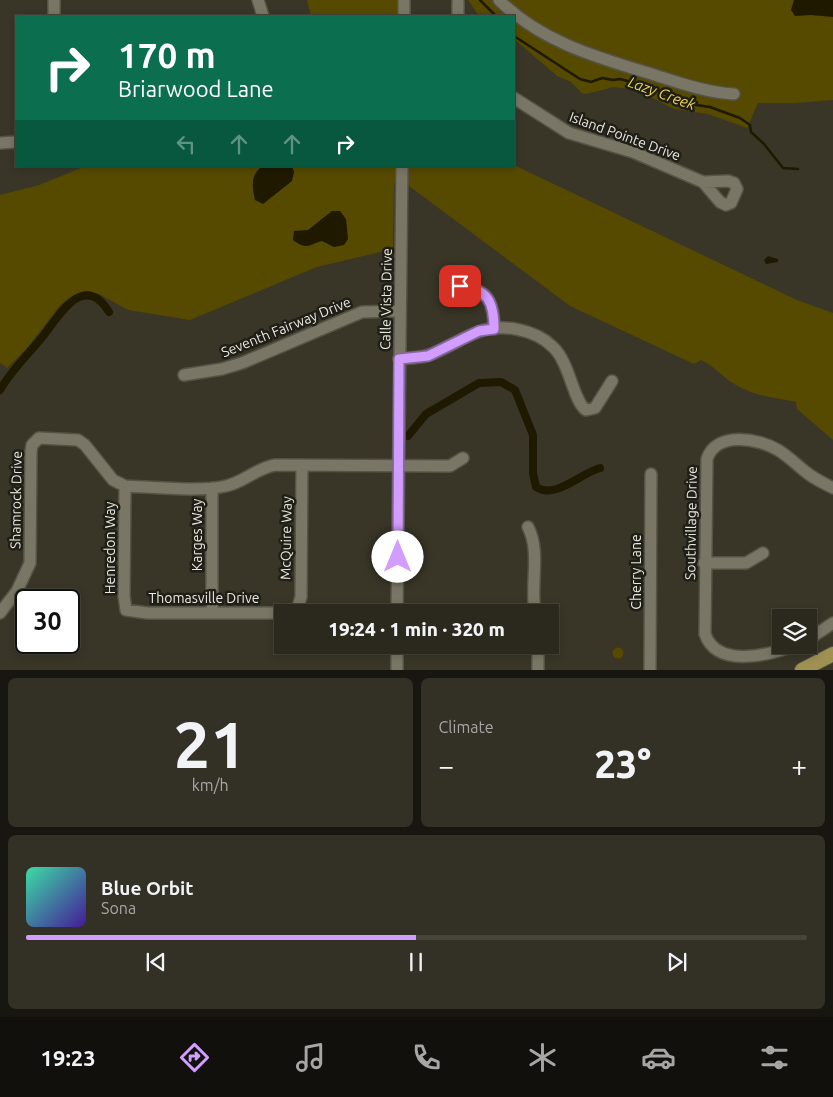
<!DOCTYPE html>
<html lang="en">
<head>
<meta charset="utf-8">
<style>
  :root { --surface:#2b281d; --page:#333026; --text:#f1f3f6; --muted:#a6a6a4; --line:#47443b; --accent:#d19dfe }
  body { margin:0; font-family:Ubuntu,sans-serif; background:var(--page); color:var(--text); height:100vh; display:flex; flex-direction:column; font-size:19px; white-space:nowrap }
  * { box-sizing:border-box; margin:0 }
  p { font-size:16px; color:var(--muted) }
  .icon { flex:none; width:28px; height:28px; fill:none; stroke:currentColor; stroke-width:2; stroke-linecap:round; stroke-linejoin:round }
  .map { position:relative; height:670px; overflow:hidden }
  .side { display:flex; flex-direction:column; gap:8px; padding:8px; background:#181610; flex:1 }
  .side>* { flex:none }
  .hud { position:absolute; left:15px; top:15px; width:500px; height:152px; border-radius:0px; box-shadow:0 2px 8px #0003,0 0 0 1px var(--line); background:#0b6e4f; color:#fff; overflow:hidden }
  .fabs { position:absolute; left:772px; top:609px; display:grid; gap:10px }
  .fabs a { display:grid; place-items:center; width:45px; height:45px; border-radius:0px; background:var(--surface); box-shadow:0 2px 8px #0003,0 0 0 1px var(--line); font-size:25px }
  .speed { position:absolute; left:15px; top:589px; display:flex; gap:10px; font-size:25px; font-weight:700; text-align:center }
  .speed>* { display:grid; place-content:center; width:65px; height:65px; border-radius:50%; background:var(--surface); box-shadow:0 2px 8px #0003,0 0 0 1px var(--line); line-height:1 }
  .speed .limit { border:2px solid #111; border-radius:8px; background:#fff; color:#111 }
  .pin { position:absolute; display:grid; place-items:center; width:42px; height:42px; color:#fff; margin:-21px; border-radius:10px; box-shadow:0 2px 8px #0006 }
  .me { position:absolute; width:55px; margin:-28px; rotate:0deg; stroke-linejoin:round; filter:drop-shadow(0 0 4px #0008) }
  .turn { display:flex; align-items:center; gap:18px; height:105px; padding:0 20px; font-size:22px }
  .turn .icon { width:65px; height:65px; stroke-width:2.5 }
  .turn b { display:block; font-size:35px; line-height:42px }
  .lanes { display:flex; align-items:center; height:48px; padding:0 20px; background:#0003; justify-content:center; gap:25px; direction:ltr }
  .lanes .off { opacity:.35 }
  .big { font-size:38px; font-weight:800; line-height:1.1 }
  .side .card { flex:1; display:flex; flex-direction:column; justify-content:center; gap:8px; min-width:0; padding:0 18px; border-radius:8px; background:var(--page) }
  .side .dial { align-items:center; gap:0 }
  .dial b { font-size:65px; line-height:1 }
  .song { display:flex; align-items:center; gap:15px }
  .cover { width:60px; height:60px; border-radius:8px; background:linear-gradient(135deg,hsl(160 70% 55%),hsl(260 70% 35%)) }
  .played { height:5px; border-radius:2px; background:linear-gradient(90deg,var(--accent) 50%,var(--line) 50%) }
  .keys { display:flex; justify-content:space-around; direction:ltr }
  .heat { display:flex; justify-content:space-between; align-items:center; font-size:28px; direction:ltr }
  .side .tiles { flex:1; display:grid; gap:8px; grid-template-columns:1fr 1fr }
  .card:last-child { grid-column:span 2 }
  .trip { position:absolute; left:274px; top:604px; width:285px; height:50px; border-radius:0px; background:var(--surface); box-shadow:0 2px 8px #0003,0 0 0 1px var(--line); font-weight:800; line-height:50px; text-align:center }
  .menu { display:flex; height:80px; justify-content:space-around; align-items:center; background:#11100c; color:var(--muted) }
  .menu .icon { width:35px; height:35px }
  .menu .current { color:var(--accent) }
  .menu b { font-size:22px; color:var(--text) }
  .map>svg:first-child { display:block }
  .green { fill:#564900 }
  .water { fill:#1f1900 }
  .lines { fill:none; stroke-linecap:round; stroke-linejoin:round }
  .stream { stroke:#1f1900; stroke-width:2.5 }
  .canal { stroke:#1f1900; stroke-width:8 }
  .minor-casing { stroke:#555345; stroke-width:14 }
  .major-casing { stroke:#555345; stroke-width:16 }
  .minor { stroke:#797665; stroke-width:11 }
  .major { stroke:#9e9152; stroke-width:14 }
  .route-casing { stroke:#8866a5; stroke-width:12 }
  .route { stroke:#d19dfe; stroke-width:9 }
  .labels { text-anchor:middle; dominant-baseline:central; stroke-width:5; stroke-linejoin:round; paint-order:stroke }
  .street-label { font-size:14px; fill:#eae8df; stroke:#1f1e17 }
  .water-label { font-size:15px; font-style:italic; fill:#ead154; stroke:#1f1e17 }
</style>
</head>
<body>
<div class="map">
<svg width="833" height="670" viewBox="0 0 833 670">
  <rect width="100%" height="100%" fill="#393627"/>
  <!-- green -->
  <path class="green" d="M307,0H400V16H311Z
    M468,0H833V100L796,103H758L747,128L708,114L674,109L637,90L614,87L586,94L582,93L571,82L557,76L514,39V16H479Z
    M514,165L797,300L833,313V440L797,409L796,402C776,398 754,396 736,385C723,378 715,366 701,360L694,364L570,306L409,186L394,183L393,249L317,267L190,320L128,310L99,294L85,291L74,295L61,304L27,348L7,368L0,363V195L39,185L86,166Z
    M612.5 653a5.5 5.5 0 1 1 11 0a5.5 5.5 0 1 1-11 0Z"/>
  <!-- water -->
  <path class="water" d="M794,0H833V17L811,15L795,16L791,10Z
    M263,166H292L294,172L292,181L263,204L255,200C252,187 250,174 263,166Z
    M332,211H340L346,219L348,239L344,245L334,247L322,241C310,244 307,251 293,240L294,231L308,230Z
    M768,256L778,259V262L766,264L764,260Z"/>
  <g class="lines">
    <!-- stream -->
    <path class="stream" d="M480,0L496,16
      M514,36L580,79L591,82L602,78L613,80L620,79L651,87L683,103L710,107L740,118L750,125L751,132L764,144L783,168L798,169"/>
    <!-- canal -->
    <path class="canal" d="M0,390C12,369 29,354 44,335C60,314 84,272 109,312
      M408,436L426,414L479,383L501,382L515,390L533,435V473L536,487C555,500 581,473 600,468"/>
    <!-- minor casing -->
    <g class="minor-casing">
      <path id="minor" d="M258,0L263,16
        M499,0C539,40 592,56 645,72C675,81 702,92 734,94
        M54,16V0
        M404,16V0
        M458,16V2
        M514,98L569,133L633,152L703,182L720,202L726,205L731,203L737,189L734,183L728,181L703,182
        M0,143L16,142
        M460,286C488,289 494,302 494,329
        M399,359C410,358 420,358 429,355C446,349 461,338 478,332C501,323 535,329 553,347C570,363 573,401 586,410L595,408L612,381
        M184,375L222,369L242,363L362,312L400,311
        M125,486L124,596L126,610L147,613H282
        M528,527C541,552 530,584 535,612
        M704,563H746L763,553
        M212,611V488
        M286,612L297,610L301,597L302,465
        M397,612L402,166
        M0,613L17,591L30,563L31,452L32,445L39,438L78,440L85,445L113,480L125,486C151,487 202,492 226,486C244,482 257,468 275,465L450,466L463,458
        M809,639L833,623
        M796,645C770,655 717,669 705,634L707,459C716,431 758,438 778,450C788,456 797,465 806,472C814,479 824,483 833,488
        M397,670V645
        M538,670V645
        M650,670L651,474"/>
    </g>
    <!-- major casing -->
    <g class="major-casing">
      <path id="major" d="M802,670L833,654"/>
    </g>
    <!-- minor -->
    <use href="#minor" class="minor"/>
    <!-- major -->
    <use href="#major" class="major"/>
  </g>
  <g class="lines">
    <!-- route casing -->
    <g class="route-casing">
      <path id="route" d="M398,557L399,359L428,356L479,331L494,329C494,302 488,289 460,286"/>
    </g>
    <!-- route -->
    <use href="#route" class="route"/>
  </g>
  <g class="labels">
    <!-- street labels -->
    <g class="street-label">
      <text transform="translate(625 136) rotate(20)">Island Pointe Drive</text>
      <text transform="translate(386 299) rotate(-89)">Calle Vista Drive</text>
      <text transform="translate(286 327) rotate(-22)">Seventh Fairway Drive</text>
      <text transform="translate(16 500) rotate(-89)">Shamrock Drive</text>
      <text transform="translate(691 523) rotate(-89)">Southvillage Drive</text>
      <text transform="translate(197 535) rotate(-90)">Karges Way</text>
      <text transform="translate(286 538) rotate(-89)">McQuire Way</text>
      <text transform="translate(110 548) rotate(-90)">Henredon Way</text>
      <text transform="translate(636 572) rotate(-90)">Cherry Lane</text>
      <text x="204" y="598">Thomasville Drive</text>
    </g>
    <!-- water labels -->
    <g class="water-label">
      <text transform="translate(662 93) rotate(20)">Lazy Creek</text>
    </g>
  </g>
</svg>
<div class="fabs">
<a><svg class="icon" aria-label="layers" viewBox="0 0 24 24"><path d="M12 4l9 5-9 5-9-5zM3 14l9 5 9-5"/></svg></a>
</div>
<div class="speed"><div class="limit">30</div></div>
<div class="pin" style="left:460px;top:286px;background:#d93025"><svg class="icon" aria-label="arrive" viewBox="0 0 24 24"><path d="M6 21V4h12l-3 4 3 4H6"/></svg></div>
<svg class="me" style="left:398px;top:557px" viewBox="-20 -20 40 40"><circle r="19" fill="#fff"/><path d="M0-13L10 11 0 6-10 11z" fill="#d19dfe"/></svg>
<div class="trip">19:24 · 1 min · 320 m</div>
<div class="hud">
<div class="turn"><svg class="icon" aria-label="right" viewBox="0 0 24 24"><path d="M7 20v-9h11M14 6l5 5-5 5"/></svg><div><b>170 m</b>Briarwood Lane</div></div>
<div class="lanes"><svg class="icon off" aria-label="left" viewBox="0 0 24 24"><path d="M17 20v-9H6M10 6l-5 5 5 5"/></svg><svg class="icon off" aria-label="ahead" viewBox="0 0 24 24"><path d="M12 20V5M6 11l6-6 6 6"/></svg><svg class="icon off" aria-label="ahead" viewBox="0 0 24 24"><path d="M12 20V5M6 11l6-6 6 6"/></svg><svg class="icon" aria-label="right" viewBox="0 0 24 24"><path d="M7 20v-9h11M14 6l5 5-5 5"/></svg></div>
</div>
</div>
<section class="side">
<div class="tiles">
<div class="card dial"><b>21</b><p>km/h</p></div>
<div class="card"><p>Climate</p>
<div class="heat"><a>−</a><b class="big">23°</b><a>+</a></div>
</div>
<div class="card">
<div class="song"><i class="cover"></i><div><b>Blue Orbit</b><p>Sona</p></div></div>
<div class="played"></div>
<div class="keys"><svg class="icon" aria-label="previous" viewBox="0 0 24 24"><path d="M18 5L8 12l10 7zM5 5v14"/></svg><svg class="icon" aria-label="pause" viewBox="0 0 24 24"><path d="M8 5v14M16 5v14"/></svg><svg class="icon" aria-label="next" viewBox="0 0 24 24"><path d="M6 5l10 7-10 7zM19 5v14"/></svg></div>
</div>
</div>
</section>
<nav class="menu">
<b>19:23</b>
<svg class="icon current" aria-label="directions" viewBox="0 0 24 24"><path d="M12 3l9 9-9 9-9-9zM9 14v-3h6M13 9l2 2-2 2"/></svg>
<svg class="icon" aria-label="music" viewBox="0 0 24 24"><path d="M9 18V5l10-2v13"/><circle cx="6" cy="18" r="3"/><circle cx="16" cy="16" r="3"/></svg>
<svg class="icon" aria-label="phone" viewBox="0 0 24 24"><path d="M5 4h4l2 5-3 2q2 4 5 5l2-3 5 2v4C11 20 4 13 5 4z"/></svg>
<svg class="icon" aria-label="climate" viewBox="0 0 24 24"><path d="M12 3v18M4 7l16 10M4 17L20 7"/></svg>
<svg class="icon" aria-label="car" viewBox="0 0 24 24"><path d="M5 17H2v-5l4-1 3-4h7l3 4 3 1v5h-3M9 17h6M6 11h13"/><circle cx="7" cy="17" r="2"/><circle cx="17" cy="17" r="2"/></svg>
<svg class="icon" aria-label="filters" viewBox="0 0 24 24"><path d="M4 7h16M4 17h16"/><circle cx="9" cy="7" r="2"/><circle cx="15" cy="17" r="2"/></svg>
</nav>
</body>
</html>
